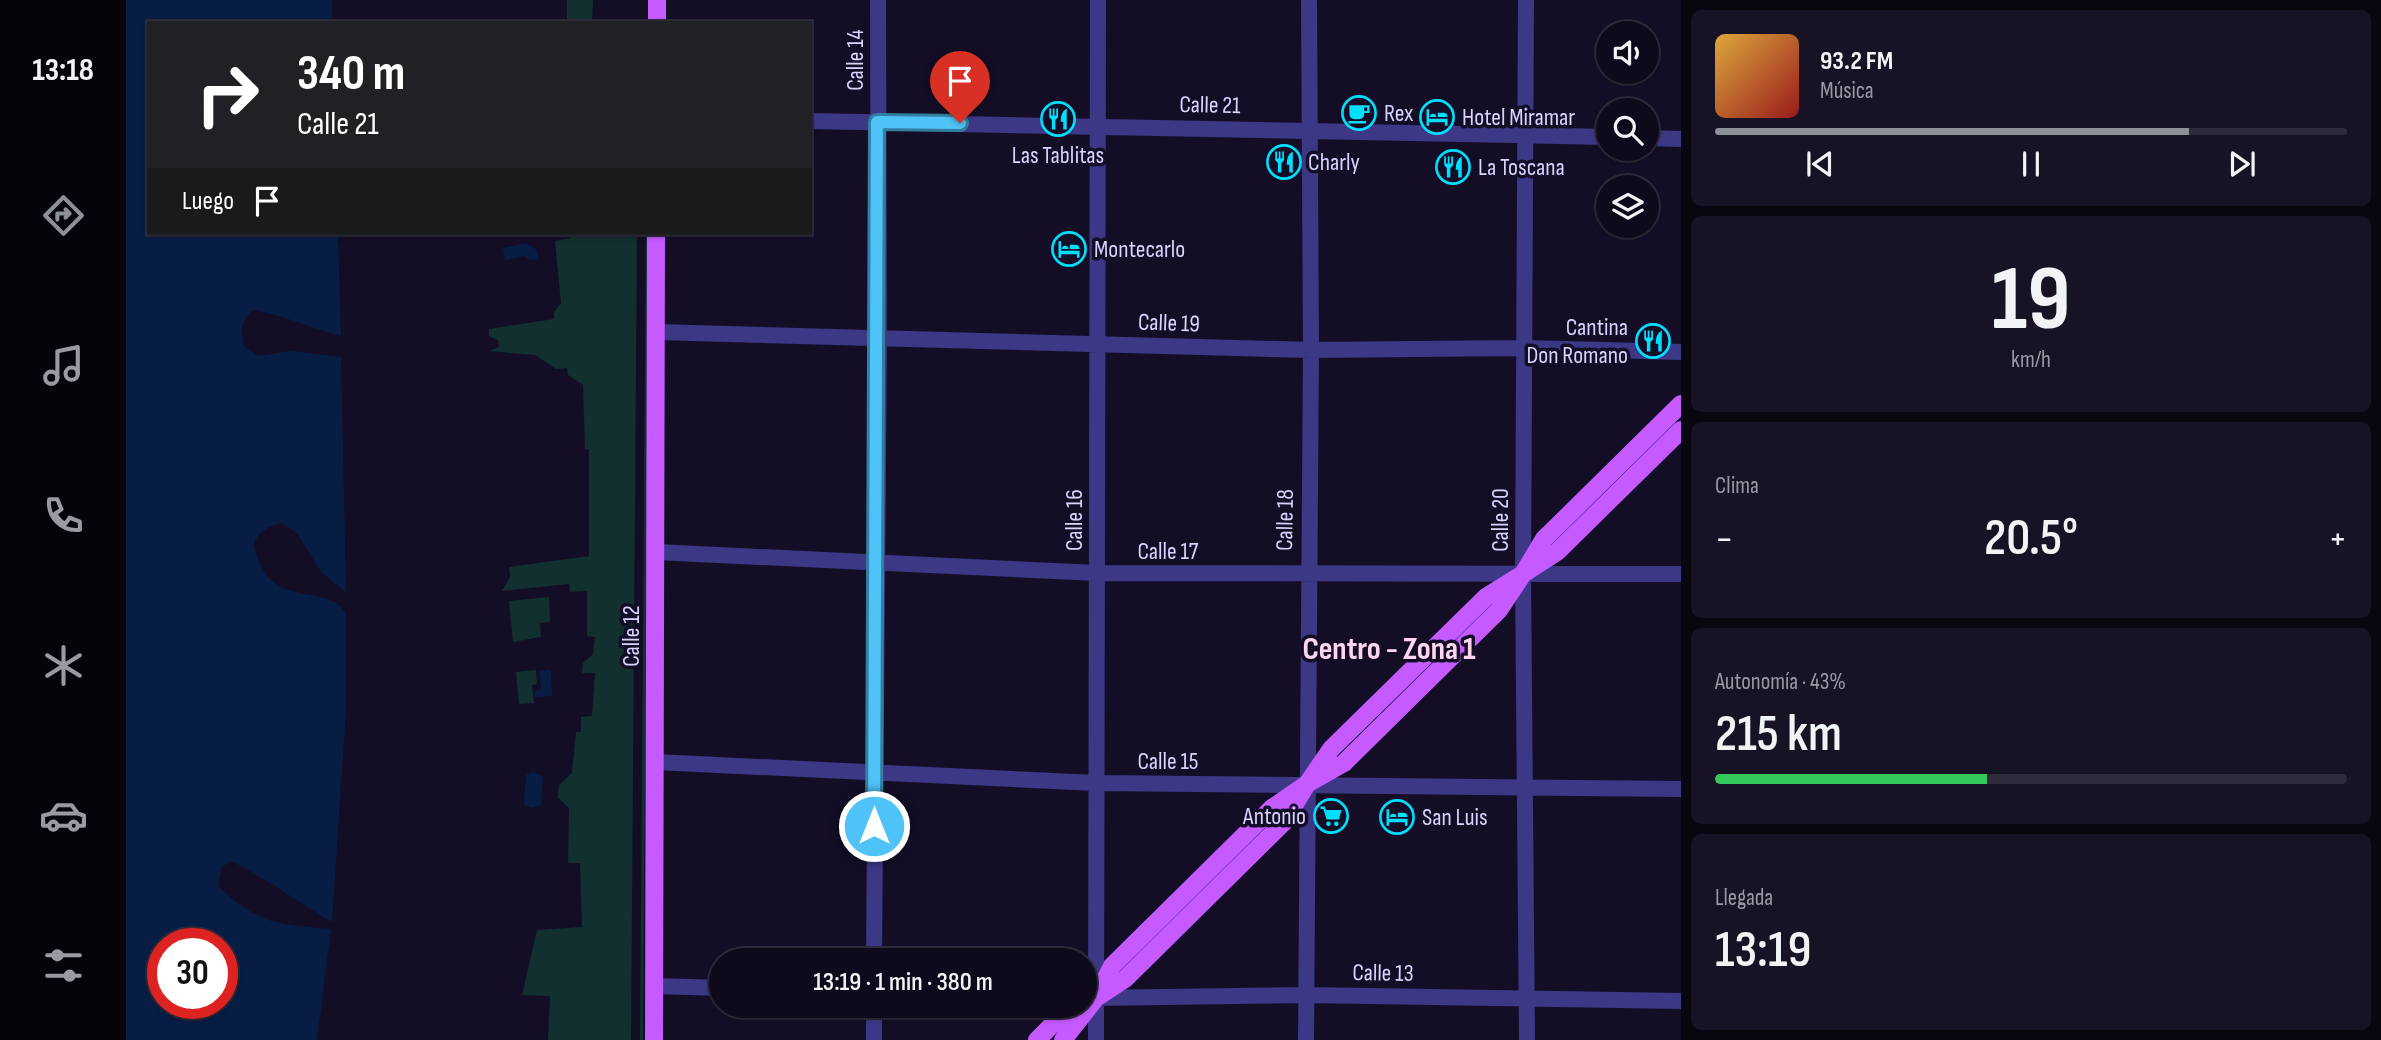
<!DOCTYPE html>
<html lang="es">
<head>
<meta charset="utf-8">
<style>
  :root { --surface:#0e0a1c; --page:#171325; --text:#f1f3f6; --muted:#9b9aa3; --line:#2e2b3b; --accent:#8c9099 }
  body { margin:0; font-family:"Sofia Sans Condensed",sans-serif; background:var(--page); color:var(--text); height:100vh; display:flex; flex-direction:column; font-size:26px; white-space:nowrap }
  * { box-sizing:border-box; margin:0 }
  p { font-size:23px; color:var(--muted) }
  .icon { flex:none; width:38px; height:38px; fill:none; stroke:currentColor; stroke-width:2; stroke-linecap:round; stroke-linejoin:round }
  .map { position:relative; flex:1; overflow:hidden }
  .side { display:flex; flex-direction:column; gap:10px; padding:10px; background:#08060f; width:700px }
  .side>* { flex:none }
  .banner { position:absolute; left:21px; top:21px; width:665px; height:214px; border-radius:0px; box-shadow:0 2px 5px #0004,0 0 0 2px var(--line); background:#202124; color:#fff; overflow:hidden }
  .tools { position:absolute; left:1470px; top:21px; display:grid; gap:14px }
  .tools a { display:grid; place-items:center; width:63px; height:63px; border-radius:50%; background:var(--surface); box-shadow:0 2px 5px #0004,0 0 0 2px var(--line); font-size:35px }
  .speed { position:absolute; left:21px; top:928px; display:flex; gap:14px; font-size:35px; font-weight:700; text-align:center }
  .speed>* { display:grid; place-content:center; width:91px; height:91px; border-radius:50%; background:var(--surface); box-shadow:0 2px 5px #0004,0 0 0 2px var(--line); line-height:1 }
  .speed .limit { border:10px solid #d22; background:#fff; color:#111 }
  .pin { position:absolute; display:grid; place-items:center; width:60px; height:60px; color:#fff; margin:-72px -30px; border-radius:50% 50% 50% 0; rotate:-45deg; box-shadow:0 0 7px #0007 }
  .pin .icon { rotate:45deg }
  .me { position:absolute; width:77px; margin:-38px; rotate:0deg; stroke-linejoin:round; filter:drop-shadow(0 0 5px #0008) }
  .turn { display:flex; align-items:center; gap:24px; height:147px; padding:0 35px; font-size:32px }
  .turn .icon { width:91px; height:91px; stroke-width:2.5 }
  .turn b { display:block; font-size:49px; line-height:60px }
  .then { display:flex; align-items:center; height:66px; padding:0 35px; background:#0003; gap:14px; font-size:26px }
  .big { font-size:52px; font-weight:600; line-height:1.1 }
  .side .card { flex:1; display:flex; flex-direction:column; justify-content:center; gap:10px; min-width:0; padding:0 24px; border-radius:10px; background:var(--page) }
  .side .dial { align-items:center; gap:0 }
  .dial b { font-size:91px; line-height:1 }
  .song { display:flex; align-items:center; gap:21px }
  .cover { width:84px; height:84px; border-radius:10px; background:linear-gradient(135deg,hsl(40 70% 55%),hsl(0 70% 35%)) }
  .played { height:7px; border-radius:4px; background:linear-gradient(90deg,var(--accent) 75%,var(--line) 75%) }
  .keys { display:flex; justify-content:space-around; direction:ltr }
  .heat { display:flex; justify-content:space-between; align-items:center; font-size:38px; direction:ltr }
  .charge { height:10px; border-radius:5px; background:linear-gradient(90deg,#34c759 43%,var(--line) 0) }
  .trip { position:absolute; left:583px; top:948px; width:388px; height:70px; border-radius:35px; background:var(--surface); box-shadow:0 2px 5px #0004,0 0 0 2px var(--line); font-weight:600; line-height:70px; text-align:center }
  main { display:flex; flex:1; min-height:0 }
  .tabs { display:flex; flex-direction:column; width:126px; justify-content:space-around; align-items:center; background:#06040b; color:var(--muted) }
  .tabs .icon { width:49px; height:49px }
  .tabs .on { color:var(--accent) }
  .tabs b { font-size:32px; color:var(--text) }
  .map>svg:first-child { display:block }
  .green { fill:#11302f }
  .water { fill:#081d44; fill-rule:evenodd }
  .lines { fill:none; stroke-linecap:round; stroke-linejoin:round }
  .minor { stroke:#3c3886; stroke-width:16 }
  .major { stroke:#c45aff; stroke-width:18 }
  .route-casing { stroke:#337fa1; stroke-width:18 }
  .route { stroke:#4fc3f7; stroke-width:12 }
  .labels { text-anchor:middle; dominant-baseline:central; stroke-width:7; stroke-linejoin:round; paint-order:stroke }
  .street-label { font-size:24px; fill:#d9d3ff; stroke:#130e26 }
  .poi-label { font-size:24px; fill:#d9d3ff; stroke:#130e26; text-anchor:start }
  .district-label { font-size:32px; font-weight:bold; fill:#ffd5ef; stroke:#130e26 }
</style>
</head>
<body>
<main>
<nav class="tabs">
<b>13:18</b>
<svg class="icon on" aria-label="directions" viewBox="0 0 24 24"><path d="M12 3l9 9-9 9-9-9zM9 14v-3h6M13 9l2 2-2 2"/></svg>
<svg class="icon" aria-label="music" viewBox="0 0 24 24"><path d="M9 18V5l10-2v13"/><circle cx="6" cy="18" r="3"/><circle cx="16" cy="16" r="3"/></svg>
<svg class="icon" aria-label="phone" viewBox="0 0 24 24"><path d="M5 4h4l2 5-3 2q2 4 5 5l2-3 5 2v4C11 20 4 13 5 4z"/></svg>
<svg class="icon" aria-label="climate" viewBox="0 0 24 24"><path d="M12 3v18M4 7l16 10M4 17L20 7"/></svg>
<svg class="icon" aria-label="car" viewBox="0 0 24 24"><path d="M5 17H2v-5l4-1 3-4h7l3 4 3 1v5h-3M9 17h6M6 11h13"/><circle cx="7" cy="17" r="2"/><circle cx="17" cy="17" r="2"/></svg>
<svg class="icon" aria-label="filters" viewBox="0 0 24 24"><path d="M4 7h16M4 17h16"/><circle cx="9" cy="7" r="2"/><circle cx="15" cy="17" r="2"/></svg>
</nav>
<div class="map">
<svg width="1555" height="1040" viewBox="0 0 1555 1040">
  <rect width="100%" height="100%" fill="#130e26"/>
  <!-- green -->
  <path class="green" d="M441,0H467L466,23L441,22Z
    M443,233H511L505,1040H422L424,996L396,995L411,930L456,927L454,863H442L443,808L432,798L433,785L446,773L450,732H455V717L466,716L469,673H456L457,663L467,654L469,637L461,636V591L444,592L443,584L376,591L384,577L383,567L463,556V450L459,449L457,385L442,375L441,368L430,369L409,355L363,351L373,347L372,340L363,336V329L428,319V312L435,303L429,241L444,238Z
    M520,233H523L517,1040H514Z
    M423,597L424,622L414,623L415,637L387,642L383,601Z
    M410,670L411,684L406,685L408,703L393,704L390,672Z"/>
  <!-- water -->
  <path class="water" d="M0,0H206V23H23V233H212L215,336C185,328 157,315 127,310C114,321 115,331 118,346L132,356L165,351L215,357L220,592L195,572L171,533L156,523C146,525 139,528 132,536C126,543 128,548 131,556C146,601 179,588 208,602C212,604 217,609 220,613V710L206,922C171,902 140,878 105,861L96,867L92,886C132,924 152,925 205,929L191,1040H0ZM96,943V1003H37V943Z
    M400,243L411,250L413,259L404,260L398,256L379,260L377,248Z
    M425,670L426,696L409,697V691L415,690L414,671Z
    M407,772L417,776L415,805L406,808L398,804L400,775Z"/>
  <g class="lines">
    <!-- minor -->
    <path class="minor" d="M1400,0L1397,574L1401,1040
      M684,121L1482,137
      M1521,138L1555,139
      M530,332L1185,350L1397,348L1555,352
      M530,552L971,573L1555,574
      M529,762L970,783L1555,789
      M748,961L753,339L752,0
      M529,986L595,988
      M965,998L1180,995L1555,1001
      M748,1006V1040
      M970,1040L972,0
      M1180,1040L1185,350L1183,0"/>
    <!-- major -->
    <path class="major" d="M531,23V0
      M971,996L986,966L1146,808L1181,784L1205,749L1360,597L1397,574L1418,539L1555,404
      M528,1040L530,233
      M911,1040L932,1019L955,1006
      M937,1040L970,998L999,979L1158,822L1181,784L1218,763L1373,610L1397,574L1431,552L1555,430"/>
  </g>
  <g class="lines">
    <!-- route casing -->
    <g class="route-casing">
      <path id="route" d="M748,826L751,122L834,123"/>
    </g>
    <!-- route -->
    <use href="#route" class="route"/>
  </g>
  <!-- icons -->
  <defs>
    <g id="cafe-ring" transform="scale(1.75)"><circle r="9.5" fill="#130e26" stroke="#00dffe" stroke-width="1.5"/><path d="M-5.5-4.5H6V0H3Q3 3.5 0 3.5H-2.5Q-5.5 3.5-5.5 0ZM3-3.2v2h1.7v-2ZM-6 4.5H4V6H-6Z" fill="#00dffe"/></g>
    <g id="hotel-ring" transform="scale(1.75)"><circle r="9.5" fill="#130e26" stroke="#00dffe" stroke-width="1.5"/><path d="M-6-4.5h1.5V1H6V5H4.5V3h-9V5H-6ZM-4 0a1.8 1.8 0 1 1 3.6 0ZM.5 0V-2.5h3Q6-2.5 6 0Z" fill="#00dffe"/></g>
    <g id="restaurant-ring" transform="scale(1.75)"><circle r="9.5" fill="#130e26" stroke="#00dffe" stroke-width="1.5"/><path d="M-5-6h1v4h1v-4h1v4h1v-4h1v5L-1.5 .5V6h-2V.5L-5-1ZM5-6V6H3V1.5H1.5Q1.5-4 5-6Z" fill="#00dffe"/></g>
    <g id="supermarket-ring" transform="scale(1.75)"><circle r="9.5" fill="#130e26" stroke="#00dffe" stroke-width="1.5"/><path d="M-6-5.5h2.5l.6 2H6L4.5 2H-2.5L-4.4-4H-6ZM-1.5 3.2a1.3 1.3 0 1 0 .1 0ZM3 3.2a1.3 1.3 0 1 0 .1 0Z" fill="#00dffe"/></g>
  </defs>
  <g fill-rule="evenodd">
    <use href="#cafe-ring" x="1233" y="113"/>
    <use href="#hotel-ring" x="1311" y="117"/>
    <use href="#restaurant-ring" x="932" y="119"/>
    <use href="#restaurant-ring" x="1158" y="162"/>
    <use href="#restaurant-ring" x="1327" y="167"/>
    <use href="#hotel-ring" x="943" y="249"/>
    <use href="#restaurant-ring" x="1527" y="341"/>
    <use href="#supermarket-ring" x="1205" y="816"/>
    <use href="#hotel-ring" x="1271" y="817"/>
  </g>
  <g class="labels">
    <!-- street labels -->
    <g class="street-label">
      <text transform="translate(729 60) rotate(-90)">Calle 14</text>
      <text transform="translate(1084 105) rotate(1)">Calle 21</text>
      <text transform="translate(1043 323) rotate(2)">Calle 19</text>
      <text transform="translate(948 520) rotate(-90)">Calle 16</text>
      <text transform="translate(1159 520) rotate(-89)">Calle 18</text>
      <text transform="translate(1374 520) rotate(-90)">Calle 20</text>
      <text x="1042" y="551">Calle 17</text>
      <text transform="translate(505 636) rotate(-90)">Calle 12</text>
      <text x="1042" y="761">Calle 15</text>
      <text transform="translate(1257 973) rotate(1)">Calle 13</text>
    </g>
    <!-- poi labels -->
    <g class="poi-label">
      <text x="1258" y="113">Rex</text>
      <text x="1336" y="117">Hotel Miramar</text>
      <text x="932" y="155" text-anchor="middle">Las Tablitas</text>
      <text x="1182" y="162">Charly</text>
      <text x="1352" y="167">La Toscana</text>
      <text x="968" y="249">Montecarlo</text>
      <text x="1502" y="327" text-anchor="end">Cantina<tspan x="1502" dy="28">Don Romano</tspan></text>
      <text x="1180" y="816" text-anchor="end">Antonio</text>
      <text x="1296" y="817">San Luis</text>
    </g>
    <!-- district labels -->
    <g class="district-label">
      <text x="1263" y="649">Centro - Zona 1</text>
    </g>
  </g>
</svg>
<div class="tools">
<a><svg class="icon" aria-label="sound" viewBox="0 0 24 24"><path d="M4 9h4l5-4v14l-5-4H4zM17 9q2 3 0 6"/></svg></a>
<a><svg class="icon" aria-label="search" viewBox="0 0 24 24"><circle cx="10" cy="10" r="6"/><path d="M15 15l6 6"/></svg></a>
<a><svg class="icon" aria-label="layers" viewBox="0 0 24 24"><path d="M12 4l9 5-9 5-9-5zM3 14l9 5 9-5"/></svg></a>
</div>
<div class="speed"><div class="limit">30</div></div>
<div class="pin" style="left:834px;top:123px;background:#d93025"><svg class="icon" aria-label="arrive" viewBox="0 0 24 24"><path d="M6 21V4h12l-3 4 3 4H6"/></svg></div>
<svg class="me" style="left:748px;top:826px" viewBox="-20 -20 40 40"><circle r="17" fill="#4fc3f7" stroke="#fff" stroke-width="3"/><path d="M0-11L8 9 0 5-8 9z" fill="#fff"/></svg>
<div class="trip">13:19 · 1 min · 380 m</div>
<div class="banner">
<div class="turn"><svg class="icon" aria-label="right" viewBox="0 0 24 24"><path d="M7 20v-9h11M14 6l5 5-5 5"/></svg><div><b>340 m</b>Calle 21</div></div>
<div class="then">Luego<svg class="icon" aria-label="arrive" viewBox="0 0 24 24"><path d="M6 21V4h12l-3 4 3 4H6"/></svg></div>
</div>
</div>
<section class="side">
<div class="card">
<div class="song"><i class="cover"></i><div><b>93.2 FM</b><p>Música</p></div></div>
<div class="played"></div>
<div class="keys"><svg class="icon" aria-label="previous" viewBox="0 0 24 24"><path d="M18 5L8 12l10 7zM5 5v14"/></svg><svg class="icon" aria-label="pause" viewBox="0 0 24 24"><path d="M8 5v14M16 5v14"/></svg><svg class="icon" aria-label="next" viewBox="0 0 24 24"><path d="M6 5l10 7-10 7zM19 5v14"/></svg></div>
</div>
<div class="card dial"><b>19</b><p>km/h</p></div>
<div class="card"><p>Clima</p>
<div class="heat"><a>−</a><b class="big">20.5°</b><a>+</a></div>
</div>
<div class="card"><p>Autonomía · 43%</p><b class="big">215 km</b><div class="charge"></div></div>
<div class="card"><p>Llegada</p><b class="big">13:19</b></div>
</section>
</main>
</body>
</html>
